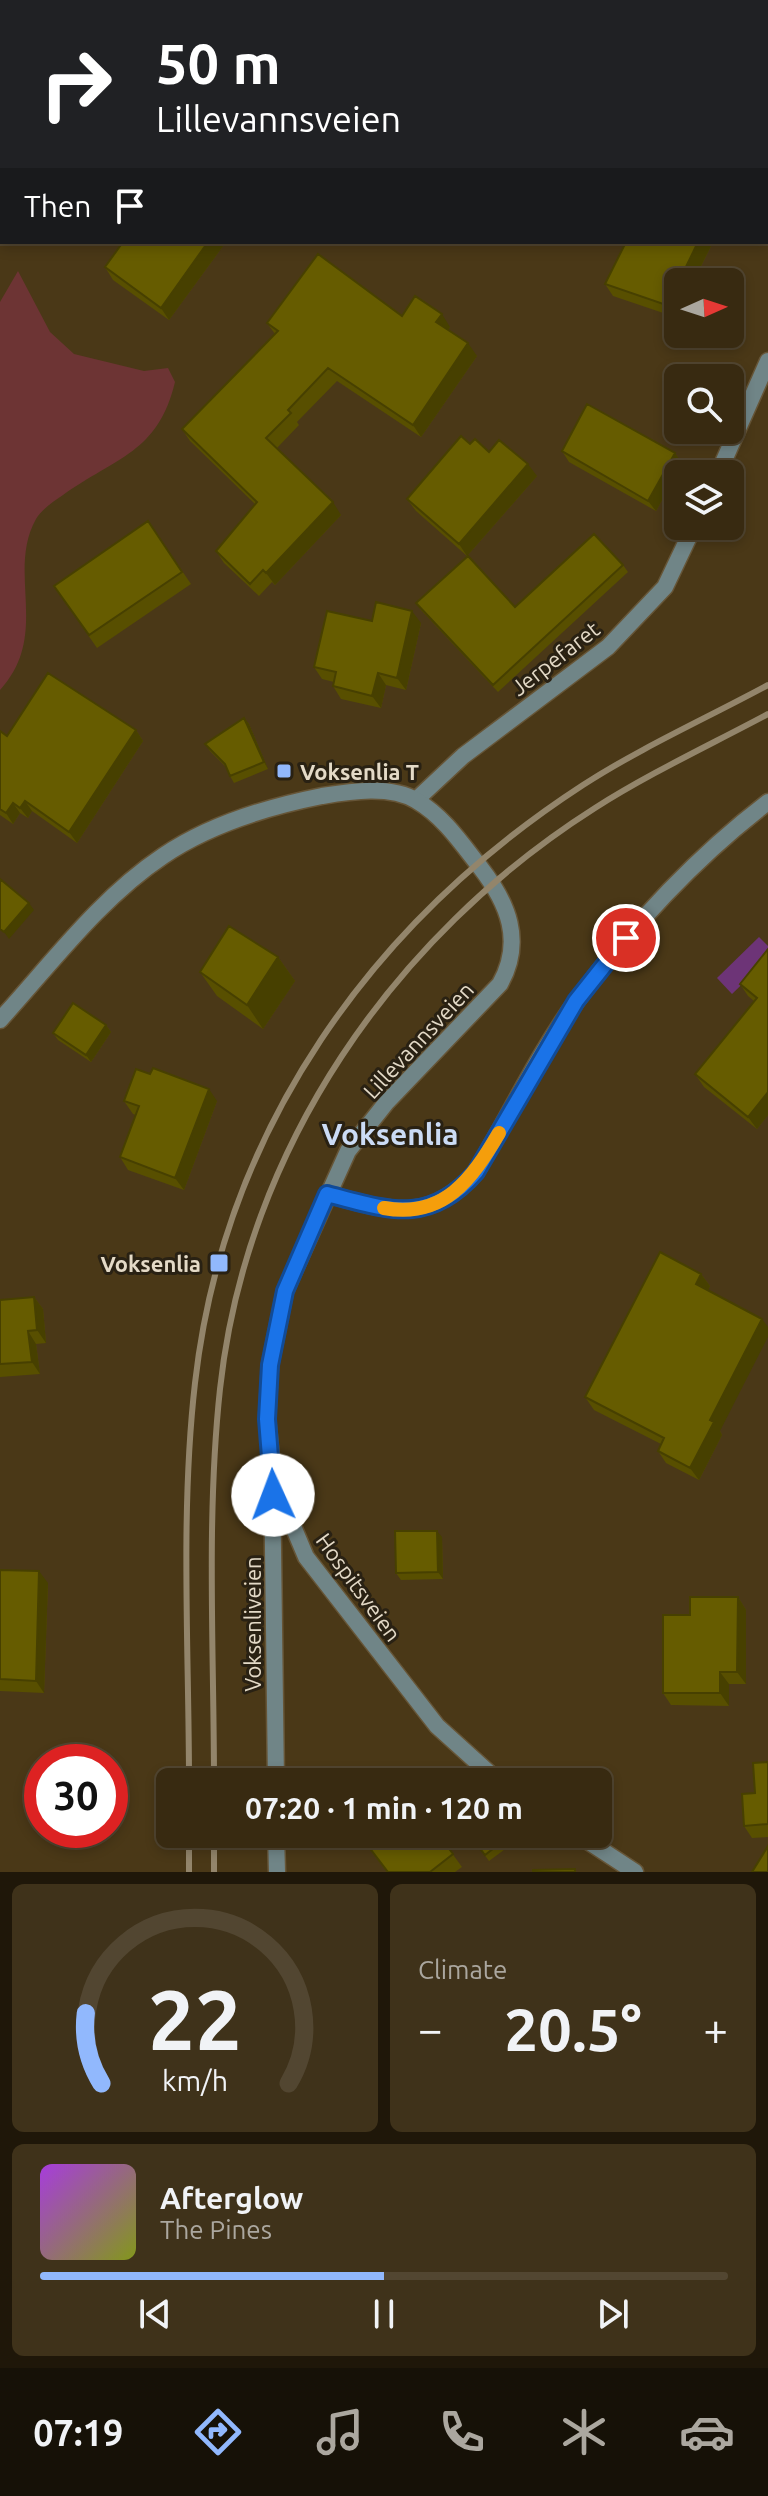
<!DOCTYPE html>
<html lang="en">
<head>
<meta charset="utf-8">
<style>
  :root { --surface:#382a11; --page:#3f321a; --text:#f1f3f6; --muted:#aba79f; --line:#524631; --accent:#91b8fd }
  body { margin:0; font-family:Ubuntu,sans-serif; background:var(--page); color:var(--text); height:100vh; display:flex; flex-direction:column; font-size:30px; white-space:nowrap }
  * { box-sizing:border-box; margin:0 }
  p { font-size:26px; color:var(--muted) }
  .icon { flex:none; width:44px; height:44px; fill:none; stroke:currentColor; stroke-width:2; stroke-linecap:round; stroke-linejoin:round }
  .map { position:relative; height:1872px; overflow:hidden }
  .details { display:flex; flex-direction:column; gap:12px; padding:12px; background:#1f1709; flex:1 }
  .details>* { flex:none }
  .hud { position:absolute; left:0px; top:0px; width:768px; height:244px; box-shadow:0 4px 12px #0003,0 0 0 2px var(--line); background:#202124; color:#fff; overflow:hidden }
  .needle { width:52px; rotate:87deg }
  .tools { position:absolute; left:664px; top:268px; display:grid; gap:16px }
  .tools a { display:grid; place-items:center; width:80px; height:80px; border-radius:12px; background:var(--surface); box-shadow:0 4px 12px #0003,0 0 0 2px var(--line); font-size:40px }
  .speed { position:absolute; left:24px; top:1744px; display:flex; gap:16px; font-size:40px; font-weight:700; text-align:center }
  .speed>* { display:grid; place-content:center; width:104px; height:104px; border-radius:50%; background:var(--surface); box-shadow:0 4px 12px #0003,0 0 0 2px var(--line); line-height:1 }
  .speed .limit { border:12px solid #d22; background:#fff; color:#111 }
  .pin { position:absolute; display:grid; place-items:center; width:68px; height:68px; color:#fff; margin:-34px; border:4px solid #fff; border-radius:50%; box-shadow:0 2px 8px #0007 }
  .me { position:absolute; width:88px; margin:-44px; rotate:358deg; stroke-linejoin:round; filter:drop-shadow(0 0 6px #0008) }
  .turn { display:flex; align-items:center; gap:28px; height:168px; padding:0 24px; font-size:36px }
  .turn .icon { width:104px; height:104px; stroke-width:2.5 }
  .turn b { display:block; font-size:56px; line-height:68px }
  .then { display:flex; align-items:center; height:76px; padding:0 24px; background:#0003; gap:16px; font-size:30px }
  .big { font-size:60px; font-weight:700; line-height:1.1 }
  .details .tile { flex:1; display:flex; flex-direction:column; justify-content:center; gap:12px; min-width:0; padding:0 28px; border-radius:12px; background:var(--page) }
  .details .dial { align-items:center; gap:0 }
  .dial svg { height:208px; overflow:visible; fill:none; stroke:var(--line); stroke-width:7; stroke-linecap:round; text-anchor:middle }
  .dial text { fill:var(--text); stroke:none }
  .song { display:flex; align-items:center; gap:24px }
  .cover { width:96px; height:96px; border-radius:12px; background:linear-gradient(135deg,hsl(280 70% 55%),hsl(70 70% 35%)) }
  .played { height:8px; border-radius:4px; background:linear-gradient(90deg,var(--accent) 50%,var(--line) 50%) }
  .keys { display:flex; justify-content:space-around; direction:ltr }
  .heat { display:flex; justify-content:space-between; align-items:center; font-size:44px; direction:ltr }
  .details .tiles { flex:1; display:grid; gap:12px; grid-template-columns:1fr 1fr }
  .tile:last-child { grid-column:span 2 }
  .trip { position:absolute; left:156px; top:1768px; width:456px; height:80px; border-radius:12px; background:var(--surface); box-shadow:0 4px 12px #0003,0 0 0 2px var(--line); font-weight:700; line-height:80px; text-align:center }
  .tab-bar { display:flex; height:128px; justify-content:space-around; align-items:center; background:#161107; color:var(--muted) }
  .tab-bar .icon { width:56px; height:56px }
  .tab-bar .on { color:var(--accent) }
  .tab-bar b { font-size:36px; color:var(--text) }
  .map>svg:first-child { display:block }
  .green { fill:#6d3434 }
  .water { fill:#6d3477 }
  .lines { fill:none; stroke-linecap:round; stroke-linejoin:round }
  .minor-casing { stroke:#665537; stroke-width:19 }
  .tertiary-casing { stroke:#665537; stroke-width:19 }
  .minor { stroke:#708587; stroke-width:16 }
  .tertiary { stroke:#708587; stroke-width:16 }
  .rail { stroke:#93856b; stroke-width:6 }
  .wall { fill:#584f00 }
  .shaded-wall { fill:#474000 }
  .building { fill:#665c00; stroke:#474000; stroke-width:2 }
  .route-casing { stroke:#114b97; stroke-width:20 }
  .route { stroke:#1a73e8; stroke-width:14 }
  .slow { stroke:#f59e0b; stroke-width:14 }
  .poi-dot { fill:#91b8fd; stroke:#292113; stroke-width:3 }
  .labels { text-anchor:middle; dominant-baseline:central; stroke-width:6; stroke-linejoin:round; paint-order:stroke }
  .street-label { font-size:22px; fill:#e4dac7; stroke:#292113 }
  .poi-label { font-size:22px; font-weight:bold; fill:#e4dac7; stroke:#292113; text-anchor:start }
  .district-label { font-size:30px; font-weight:bold; fill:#cbdbf5; stroke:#292113 }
</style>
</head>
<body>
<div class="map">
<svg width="768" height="1872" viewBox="0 0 768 1872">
  <rect width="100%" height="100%" fill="#4a3817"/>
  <!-- green -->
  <path class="green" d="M18,271L50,332L74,354L144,371L168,368L175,382C158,453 116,457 63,495C54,501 41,510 36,519C6,573 51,634 0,690V302Z"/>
  <!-- water -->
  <path class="water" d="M759,937L768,946V959L732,994L717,978Z"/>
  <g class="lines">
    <!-- minor casing -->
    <g class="minor-casing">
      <path id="minor" d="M718,474L768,361
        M416,800L463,756L608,647L665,587L694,526
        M272,1472L276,1782
        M276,1834L277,1872"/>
    </g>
    <!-- tertiary casing -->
    <g class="tertiary-casing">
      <path id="tertiary" d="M0,1020C51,964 100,898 163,856C210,824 267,807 322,796C351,791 391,785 417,801C443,816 462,844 480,867C508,903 524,941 500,984L386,1103L348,1151L285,1291L270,1365L267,1419L272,1466L287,1512L306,1557L437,1726L499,1782
        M327,1194C388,1210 428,1226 476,1172C510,1115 539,1052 578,999C632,926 696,857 768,802
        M577,1834L635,1872"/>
    </g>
    <!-- minor -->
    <use href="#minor" class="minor"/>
    <!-- tertiary -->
    <use href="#tertiary" class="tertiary"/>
    <!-- rail -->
    <path class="rail" d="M189,1782C189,1650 180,1514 195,1383C224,1129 372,922 583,785C642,747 707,718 768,685
      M214,1782C214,1652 206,1519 220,1389C246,1149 393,936 595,808C650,773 710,745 768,714
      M189,1834V1872
      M214,1834V1872"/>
  </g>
  <!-- wall -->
  <path class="wall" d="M123,242H226L169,320L113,280L105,267Z
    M626,242H713L693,282H678V318L613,296L605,284Z
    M402,316L450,327L448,330L477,356L421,437L337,381L297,422L299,425L277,448L341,515L275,585L272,582L259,596L224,563L216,551L255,504L190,441L182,429L275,334L267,323Z
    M470,444L489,452L537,476L467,556L416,511L407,499Z
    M562,451L675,453L682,464L656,511L569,462Z
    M148,521L191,584L97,648L54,586Z
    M623,565L628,572L498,692L421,610L416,603L515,607Z
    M372,621L421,623L406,690L386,685L381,708L341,699L333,686L334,682L322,679L314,667Z
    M244,718L249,724L268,769L234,783L230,776L226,767L210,751L205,744Z
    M136,730L143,741L77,843L32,811L28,818L20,813L13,824L0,815V731L7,736Z
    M768,949V1115L757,1129L704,1087L695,1074L754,1001L748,996L740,984Z
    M278,957L295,981L263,1029L217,996L200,972Z
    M106,1025L111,1032L91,1062L58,1040L53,1033Z
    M124,1101H217L184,1190L128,1170L120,1157L136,1115L133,1114Z
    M701,1274L710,1286L708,1290L720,1431L722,1435L699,1480L666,1463L658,1451L661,1444L594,1410L585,1397Z
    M34,1297L43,1309L46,1343L36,1344L40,1374L0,1377V1300Z
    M442,1537L443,1579L401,1580L396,1573Z
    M0,1570L48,1583L44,1693L0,1691Z
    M738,1597L746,1610V1684H729V1706L671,1705L663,1693L690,1615Z
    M768,1762V1837L752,1838L744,1826Z
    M358,1834H438L462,1867L455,1872H387Z
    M469,1834H517L520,1838L489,1861Z"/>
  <!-- shaded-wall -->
  <path class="shaded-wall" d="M766,178L768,180V204L766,208Z
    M208,242H226L169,320L161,308Z
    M698,242H713L693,282H680L683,273Z
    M678,289V315L672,307Z
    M442,314L450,327L445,334L436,322Z
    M468,343L477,356L421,437L413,425Z
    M675,453L682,464L656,511L648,501Z
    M528,464L537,476L467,556L459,544Z
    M333,502L341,515L275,585L266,573Z
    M412,611L421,623L406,690L397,678Z
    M378,673L386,685L381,708L372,696Z
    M244,718L249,724L268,769L264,762Z
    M136,730L143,741L77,843L69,832Z
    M25,801L32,811L28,818L20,808Z
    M13,803L20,813L13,824L6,813Z
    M29,903L34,910L9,939L4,932Z
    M278,957L295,981L263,1029L247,1005Z
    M106,1025L111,1032L91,1062L86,1055Z
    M209,1089L217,1101L184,1190L175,1178Z
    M768,1092V1115L757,1129L748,1117Z
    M701,1274L710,1286L705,1297L696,1284Z
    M34,1297L43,1309L46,1343L37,1330Z
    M762,1319L768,1327V1337L720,1431L722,1435L699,1480L690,1468L710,1420Z
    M28,1331L36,1344L40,1374L32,1362Z
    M437,1531L442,1537L443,1579L438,1572Z
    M39,1571L48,1583L44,1693L36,1681Z
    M738,1597L746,1610V1684L737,1672Z
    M720,1672L729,1684V1706L720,1693Z"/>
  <!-- building -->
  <path class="building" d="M0,0H86L88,2H2V126L0,124Z
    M266,0H389L390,2H263Z
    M123,242H208L161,308L105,267Z
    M626,242H698L683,273L680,282H678V289L672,307L605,284Z
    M318,254L402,316L415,296L442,314L436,322L468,343L413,425L328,368L288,410L291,413L266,438L333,502L266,573L263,570L250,584L216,551L257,502L182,429L278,331L267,323Z
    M587,404L675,453L648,501L562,451Z
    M461,436L470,444L475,439L489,452L499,440L528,464L459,544L407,499Z
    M148,521L182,572L89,635L54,586Z
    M594,534L623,565L493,685L416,603L468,556L515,607Z
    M376,602L412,611L397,678L378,673L372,696L333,686L336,672L314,667L327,611L372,621Z
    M48,673L136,730L69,832L25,801L20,808L13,803L6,813L0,809V731L7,736Z
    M244,718L264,762L230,776L225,764L205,744Z
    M0,879L29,903L4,932L0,929Z
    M229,926L278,957L247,1005L200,972Z
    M768,949V1092L748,1117L695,1074L757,998L740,984Z
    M73,1003L106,1025L86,1055L53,1033Z
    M153,1068L209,1089L175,1178L120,1157L139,1106L124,1101L136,1069L150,1074Z
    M660,1252L701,1274L696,1284L762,1319L710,1420L714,1422L690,1468L658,1451L664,1438L585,1397Z
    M34,1297L37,1330L28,1331L32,1362L0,1364V1300Z
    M395,1531H437L438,1572L396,1573Z
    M0,1570L39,1571L36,1681L0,1679Z
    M690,1597H738L737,1672H720V1693H663V1615H690Z
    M768,1762V1824L744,1826L742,1794L755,1793L753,1763Z
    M359,1834H438L453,1854L430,1872H388Z
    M469,1834H512L485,1855Z
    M768,1846V1872H752Z
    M575,1869V1872H533V1870Z"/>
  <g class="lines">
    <!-- route casing -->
    <g class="route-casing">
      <path id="route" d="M273,1495L267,1419L270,1365L285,1291L327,1194C388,1210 429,1226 476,1172L576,1001L626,938"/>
    </g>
    <!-- route -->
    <use href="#route" class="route"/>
    <!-- slow -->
    <path class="slow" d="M384,1208C444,1219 472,1179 499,1133"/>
  </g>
  <!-- markers -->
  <g class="poi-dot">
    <rect x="276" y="763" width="16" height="16" rx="4"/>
    <rect x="209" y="1253" width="20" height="20" rx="4"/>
  </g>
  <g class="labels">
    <!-- street labels -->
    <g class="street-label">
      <text transform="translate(555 658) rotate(-38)">Jerpefaret</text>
      <text transform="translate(418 1040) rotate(-47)">Lillevannsveien</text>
      <text transform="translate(359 1587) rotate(54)">Hospitsveien</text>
      <text transform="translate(252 1624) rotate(-90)">Voksenliveien</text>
    </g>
    <!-- poi labels -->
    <g class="poi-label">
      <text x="300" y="771">Voksenlia T</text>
      <text x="201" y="1263" text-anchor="end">Voksenlia</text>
    </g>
    <!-- district labels -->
    <g class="district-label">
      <text x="390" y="1134">Voksenlia</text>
    </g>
  </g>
</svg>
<div class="tools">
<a><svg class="needle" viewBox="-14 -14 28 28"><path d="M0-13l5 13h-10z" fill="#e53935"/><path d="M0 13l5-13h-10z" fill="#aba79f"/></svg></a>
<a><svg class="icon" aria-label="search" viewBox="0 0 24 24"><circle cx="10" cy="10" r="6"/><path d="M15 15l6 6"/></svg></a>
<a><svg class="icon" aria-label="layers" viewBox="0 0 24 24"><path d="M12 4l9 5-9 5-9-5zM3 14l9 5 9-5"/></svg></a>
</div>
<div class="speed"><div class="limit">30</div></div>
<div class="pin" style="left:626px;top:938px;background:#d93025"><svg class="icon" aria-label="arrive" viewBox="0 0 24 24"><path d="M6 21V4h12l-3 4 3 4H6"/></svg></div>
<svg class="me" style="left:273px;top:1495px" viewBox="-20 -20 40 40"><circle r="19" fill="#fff"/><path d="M0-13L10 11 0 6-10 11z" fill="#1a73e8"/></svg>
<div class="trip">07:20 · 1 min · 120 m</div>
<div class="hud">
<div class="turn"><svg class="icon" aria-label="right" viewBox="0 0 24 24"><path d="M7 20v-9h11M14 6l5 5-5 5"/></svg><div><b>50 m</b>Lillevannsveien</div></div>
<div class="then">Then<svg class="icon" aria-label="arrive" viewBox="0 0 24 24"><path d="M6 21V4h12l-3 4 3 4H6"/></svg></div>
</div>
</div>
<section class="details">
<div class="tiles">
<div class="tile dial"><svg viewBox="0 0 100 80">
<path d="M14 69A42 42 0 1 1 86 69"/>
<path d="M14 69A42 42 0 0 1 8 42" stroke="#91b8fd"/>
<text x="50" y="56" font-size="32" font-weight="700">22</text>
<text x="50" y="72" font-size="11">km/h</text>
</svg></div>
<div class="tile"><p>Climate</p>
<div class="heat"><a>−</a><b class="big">20.5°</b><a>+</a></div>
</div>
<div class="tile">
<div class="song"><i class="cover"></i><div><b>Afterglow</b><p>The Pines</p></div></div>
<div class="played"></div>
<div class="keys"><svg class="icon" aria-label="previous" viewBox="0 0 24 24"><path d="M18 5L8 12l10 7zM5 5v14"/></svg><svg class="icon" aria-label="pause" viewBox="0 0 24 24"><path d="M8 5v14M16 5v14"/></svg><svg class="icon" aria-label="next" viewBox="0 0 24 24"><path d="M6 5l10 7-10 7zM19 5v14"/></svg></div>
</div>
</div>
</section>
<nav class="tab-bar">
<b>07:19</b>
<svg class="icon on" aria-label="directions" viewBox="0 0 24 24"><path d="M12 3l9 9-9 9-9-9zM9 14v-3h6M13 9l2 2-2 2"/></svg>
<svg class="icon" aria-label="music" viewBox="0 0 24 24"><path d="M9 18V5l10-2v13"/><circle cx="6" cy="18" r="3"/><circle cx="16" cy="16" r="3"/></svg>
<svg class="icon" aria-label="phone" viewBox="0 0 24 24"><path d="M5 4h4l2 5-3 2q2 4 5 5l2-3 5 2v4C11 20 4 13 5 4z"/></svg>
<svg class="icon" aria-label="climate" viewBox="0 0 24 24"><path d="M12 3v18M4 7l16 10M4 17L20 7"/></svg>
<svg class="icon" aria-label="car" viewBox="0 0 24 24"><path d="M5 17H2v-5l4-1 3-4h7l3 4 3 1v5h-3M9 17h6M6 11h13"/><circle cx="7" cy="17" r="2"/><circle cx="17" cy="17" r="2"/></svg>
</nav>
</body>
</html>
